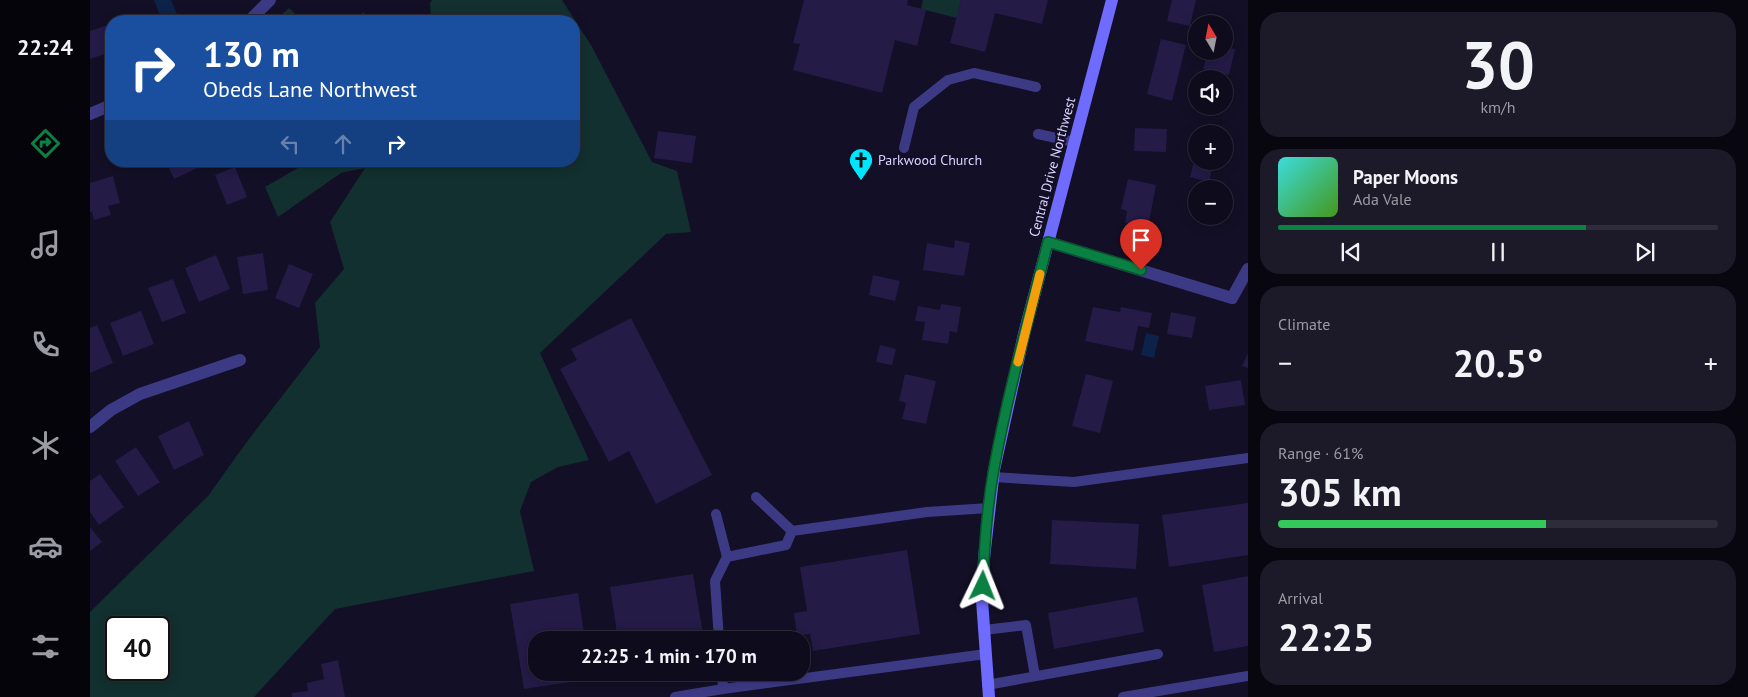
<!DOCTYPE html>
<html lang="en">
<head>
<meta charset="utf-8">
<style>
  :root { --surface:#0e0b1c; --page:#1c1929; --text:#f1f3f6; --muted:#9b9ba3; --line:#2e2b3b; --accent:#0b8043 }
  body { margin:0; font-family:"PT Sans",sans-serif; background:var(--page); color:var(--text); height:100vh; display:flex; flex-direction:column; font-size:19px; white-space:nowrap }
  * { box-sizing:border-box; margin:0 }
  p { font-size:16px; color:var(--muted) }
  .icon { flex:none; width:28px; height:28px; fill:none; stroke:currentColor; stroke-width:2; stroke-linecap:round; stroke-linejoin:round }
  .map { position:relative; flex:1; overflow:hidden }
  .drawer { display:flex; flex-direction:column; gap:12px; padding:12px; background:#08060f; width:500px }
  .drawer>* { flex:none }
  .top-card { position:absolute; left:15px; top:15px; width:475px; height:152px; border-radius:20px; box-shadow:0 2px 12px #0003,0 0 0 1px var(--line); background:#1a4fa0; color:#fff; overflow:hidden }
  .needle { width:32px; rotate:350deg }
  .buttons { position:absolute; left:1098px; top:15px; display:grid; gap:10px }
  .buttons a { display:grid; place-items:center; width:45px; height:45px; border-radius:50%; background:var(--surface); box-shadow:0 2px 12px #0003,0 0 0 1px var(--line); font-size:25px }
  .speed { position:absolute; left:15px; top:616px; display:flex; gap:10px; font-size:25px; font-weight:700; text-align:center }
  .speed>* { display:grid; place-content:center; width:65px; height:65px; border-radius:50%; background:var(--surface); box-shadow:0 2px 12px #0003,0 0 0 1px var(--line); line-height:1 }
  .speed .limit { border:2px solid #111; border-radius:8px; background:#fff; color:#111 }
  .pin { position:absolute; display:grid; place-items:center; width:42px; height:42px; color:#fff; margin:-51px -21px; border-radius:50% 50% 50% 0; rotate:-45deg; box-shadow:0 0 5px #0007 }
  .pin .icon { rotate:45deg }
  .me { position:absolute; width:55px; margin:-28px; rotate:2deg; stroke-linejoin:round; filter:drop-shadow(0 0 4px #0008) }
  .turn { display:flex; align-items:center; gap:18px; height:105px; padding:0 15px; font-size:22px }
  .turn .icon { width:65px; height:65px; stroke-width:2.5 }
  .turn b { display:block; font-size:35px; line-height:42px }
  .lanes { display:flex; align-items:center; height:48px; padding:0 15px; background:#0003; justify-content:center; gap:25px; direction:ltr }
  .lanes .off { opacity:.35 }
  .big { font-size:38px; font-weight:800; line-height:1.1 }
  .drawer .widget { flex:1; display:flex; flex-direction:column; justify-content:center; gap:8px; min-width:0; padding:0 18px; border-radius:20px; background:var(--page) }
  .drawer .dial { align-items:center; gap:0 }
  .dial b { font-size:65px; line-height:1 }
  .song { display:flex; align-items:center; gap:15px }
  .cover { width:60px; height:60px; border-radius:8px; background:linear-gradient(135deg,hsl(180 70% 55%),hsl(100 70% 35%)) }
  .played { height:5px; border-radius:2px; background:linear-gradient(90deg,var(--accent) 70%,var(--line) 70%) }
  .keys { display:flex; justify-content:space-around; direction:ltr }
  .heat { display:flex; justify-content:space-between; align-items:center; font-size:28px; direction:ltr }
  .charge { height:8px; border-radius:4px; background:linear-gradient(90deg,#34c759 61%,var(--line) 0) }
  .trip { position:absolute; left:438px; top:631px; width:282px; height:50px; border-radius:20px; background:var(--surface); box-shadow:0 2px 12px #0003,0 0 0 1px var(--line); font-weight:800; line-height:50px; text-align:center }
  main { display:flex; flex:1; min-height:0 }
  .menu { display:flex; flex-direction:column; width:90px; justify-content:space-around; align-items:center; background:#06040b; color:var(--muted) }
  .menu .icon { width:35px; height:35px }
  .menu .current { color:var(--accent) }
  .menu b { font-size:22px; color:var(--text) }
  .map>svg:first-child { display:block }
  .green { fill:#12302f; fill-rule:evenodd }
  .water { fill:#0c2248 }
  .building { fill:#241b47 }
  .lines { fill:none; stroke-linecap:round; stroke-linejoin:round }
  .lane { stroke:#3d3a85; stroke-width:10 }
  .street { stroke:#3d3a85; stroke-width:12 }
  .secondary { stroke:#6f6bff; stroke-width:12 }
  .route-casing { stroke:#07532c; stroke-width:12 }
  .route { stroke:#0b8043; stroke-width:9 }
  .slow { stroke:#f59e0b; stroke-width:9 }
  .labels { text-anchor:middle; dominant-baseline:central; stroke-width:4.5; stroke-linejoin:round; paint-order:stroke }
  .poi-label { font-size:14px; fill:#d9d4ff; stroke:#130f26; text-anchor:start }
  .street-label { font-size:14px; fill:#d9d4ff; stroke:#130f26 }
</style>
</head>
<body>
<main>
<nav class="menu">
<b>22:24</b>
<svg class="icon current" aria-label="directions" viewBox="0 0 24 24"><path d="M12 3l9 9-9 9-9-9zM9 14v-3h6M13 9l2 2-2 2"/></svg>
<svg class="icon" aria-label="music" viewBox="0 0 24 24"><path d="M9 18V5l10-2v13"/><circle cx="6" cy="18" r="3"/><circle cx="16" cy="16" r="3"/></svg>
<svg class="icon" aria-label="phone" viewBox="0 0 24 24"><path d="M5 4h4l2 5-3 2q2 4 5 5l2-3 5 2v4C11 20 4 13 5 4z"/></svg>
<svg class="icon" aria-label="climate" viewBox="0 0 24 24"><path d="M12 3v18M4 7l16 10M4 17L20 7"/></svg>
<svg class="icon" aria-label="car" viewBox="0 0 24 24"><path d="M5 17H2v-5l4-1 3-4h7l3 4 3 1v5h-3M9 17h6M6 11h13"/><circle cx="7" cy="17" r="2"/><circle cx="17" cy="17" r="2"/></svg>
<svg class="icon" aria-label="filters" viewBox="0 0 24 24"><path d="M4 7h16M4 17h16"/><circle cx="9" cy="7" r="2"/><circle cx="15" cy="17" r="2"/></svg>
</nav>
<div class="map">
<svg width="1158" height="697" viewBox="0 0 1158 697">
  <rect width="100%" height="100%" fill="#130f26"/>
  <!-- green -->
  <path class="green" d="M342,0H472L501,45L562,162L587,171L601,232L576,234L450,353L499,460L468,467L441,482L430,511L444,571L245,609L164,697H0V612L118,496L156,443L230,347L225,303L254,269L240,222L275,168L251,173L188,217L175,187L220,161H484V21H341L340,3ZM26,628H69V670H26Z
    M833,0H871L867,18L831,9Z
    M199,8L213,21H184Z"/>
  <!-- water -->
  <path class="water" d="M64,0H81L88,16L87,21H72Z
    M1056,333L1069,336L1064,358L1051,355Z"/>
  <!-- building -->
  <path class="building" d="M714,0H818L817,5L836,10L827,46L805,40L792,93L703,70L710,44L703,43Z
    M871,0H958L952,24L905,13L895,52L860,43Z
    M1082,0H1106L1100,26L1077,21Z
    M273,12L285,21H266Z
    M46,15L48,21H29Z
    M21,24V52L0,59V31Z
    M1071,39L1096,45L1082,101L1057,94Z
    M1134,47L1145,49L1139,75L1113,69L1118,51H1134Z
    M1045,128L1077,129L1076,152L1044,151Z
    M568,131L606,136L602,163L564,158Z
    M1106,153V161H1124L1119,182L1100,177Z
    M76,161H122L84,179Z
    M145,167L157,197L137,205L125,175Z
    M23,176L30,203L18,206L21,215L4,220L2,212H0V183Z
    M1038,179L1066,185L1058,227L1035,223L1037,211L1031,209Z
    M865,240L880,243L874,276L833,270L837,243L864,248Z
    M173,253L178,290L153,294L147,257Z
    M126,255L140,289L109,302L95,268Z
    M199,264L223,274L209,308L185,298Z
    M783,275L810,281L805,301L779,295Z
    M83,279L96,313L72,322L58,288Z
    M851,304L871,307L867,333L860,331L858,344L832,340L835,322L825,321L828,306L850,310Z
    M1003,307L1030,312L1031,307L1062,313L1059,328L1048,326L1043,351L995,341Z
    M51,311L64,344L33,356L20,323Z
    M1081,312L1106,317L1102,338L1077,334Z
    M541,318L622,475L566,504L539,451L519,462L470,369L487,360L481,349Z
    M7,325L23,363L0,373V328Z
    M790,345L806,349L802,365L786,362Z
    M1158,353V368L1152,366Z
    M815,374L846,381L836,424L812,419L816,403L809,401Z
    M996,374L1023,381L1010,433L982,426Z
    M1151,380L1155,405L1119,410L1115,386Z
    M99,421L114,455L84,470L68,436Z
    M46,447L70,482L48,496L25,461Z
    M10,474L34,507L9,525L0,512V481Z
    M1158,503V555L1079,567L1072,515Z
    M962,520L1049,524L1046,569L960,564Z
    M0,527L12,542L0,551Z
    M817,550L830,634L723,651L720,634L707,636L704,613L717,611L710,567Z
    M603,574L614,640H528L520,587Z
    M1158,576V646L1124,652L1112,585Z
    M488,593L495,640H446V672H500L501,679L434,689L420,604Z
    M1047,597L1054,632L964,649L958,613Z
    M248,660L255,697H202V693L218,691L217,683L234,679L231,664Z"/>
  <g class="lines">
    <!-- lane -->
    <path class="lane" d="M948,134L984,142
      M814,148L824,107L858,80L884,73L946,87
      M903,477L984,482L1158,458
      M666,497L702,531L837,512L899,508
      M626,514L637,557L625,581L629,640
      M637,557L696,545L702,531
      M894,630L936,625L945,676
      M632,672L633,689L896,654
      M897,685L1068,654
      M585,697L633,689
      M1033,697L1158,676"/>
    <!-- street -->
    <path class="street" d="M159,21L180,0
      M0,114L21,105
      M958,242L1142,298L1158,269
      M0,427L21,410L50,394L150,360"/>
    <!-- secondary -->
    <path class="secondary" d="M899,697L892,600L894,558L904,470L934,334L1022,0"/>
  </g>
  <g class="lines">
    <!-- route casing -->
    <g class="route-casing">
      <path id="route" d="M893,586C894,547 897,507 904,468C918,392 939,317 958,242L1051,270"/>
    </g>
    <!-- route -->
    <use href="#route" class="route"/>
    <!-- slow -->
    <path class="slow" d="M928,362L950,274"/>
  </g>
  <!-- icons -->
  <defs>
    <g id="church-pin" transform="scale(1.25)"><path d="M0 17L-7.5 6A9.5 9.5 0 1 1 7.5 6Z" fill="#00e5ff" stroke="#130f26"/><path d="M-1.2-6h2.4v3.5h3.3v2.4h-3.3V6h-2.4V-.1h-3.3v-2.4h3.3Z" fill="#111"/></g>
  </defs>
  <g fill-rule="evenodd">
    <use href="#church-pin" x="771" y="160"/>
  </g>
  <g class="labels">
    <!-- poi labels -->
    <g class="poi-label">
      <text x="788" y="160">Parkwood Church</text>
    </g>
    <!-- street labels -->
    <g class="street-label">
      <text transform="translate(962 167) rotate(-75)">Central Drive Northwest</text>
    </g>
  </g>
</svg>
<div class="buttons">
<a><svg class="needle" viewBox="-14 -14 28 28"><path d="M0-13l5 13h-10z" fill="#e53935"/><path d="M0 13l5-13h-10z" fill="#9b9ba3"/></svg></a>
<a><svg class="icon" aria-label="sound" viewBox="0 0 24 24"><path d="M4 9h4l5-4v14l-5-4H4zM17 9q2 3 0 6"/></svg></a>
<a>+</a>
<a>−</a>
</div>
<div class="speed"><div class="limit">40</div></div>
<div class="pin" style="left:1051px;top:270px;background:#d93025"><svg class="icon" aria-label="arrive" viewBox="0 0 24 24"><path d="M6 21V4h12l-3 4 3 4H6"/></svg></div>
<svg class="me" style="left:893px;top:586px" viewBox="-20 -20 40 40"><path d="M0-17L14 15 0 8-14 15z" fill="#0b8043" stroke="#fff" stroke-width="4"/></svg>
<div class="trip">22:25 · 1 min · 170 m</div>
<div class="top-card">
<div class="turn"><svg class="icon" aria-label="right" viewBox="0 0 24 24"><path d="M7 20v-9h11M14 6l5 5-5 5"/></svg><div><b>130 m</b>Obeds Lane Northwest</div></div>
<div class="lanes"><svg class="icon off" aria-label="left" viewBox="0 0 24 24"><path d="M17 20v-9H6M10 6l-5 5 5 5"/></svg><svg class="icon off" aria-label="ahead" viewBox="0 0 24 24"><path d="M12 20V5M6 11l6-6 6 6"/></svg><svg class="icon" aria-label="right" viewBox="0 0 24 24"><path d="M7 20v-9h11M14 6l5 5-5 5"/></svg></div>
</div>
</div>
<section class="drawer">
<div class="widget dial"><b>30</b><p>km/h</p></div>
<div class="widget">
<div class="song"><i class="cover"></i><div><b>Paper Moons</b><p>Ada Vale</p></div></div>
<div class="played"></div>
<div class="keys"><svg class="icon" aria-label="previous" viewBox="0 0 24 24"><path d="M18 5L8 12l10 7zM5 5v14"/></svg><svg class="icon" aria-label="pause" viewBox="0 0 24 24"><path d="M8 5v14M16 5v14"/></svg><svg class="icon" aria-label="next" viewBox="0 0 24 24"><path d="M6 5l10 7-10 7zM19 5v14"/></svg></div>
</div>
<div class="widget"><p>Climate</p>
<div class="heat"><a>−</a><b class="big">20.5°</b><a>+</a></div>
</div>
<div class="widget"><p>Range · 61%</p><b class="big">305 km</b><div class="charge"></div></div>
<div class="widget"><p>Arrival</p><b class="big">22:25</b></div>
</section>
</main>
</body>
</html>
